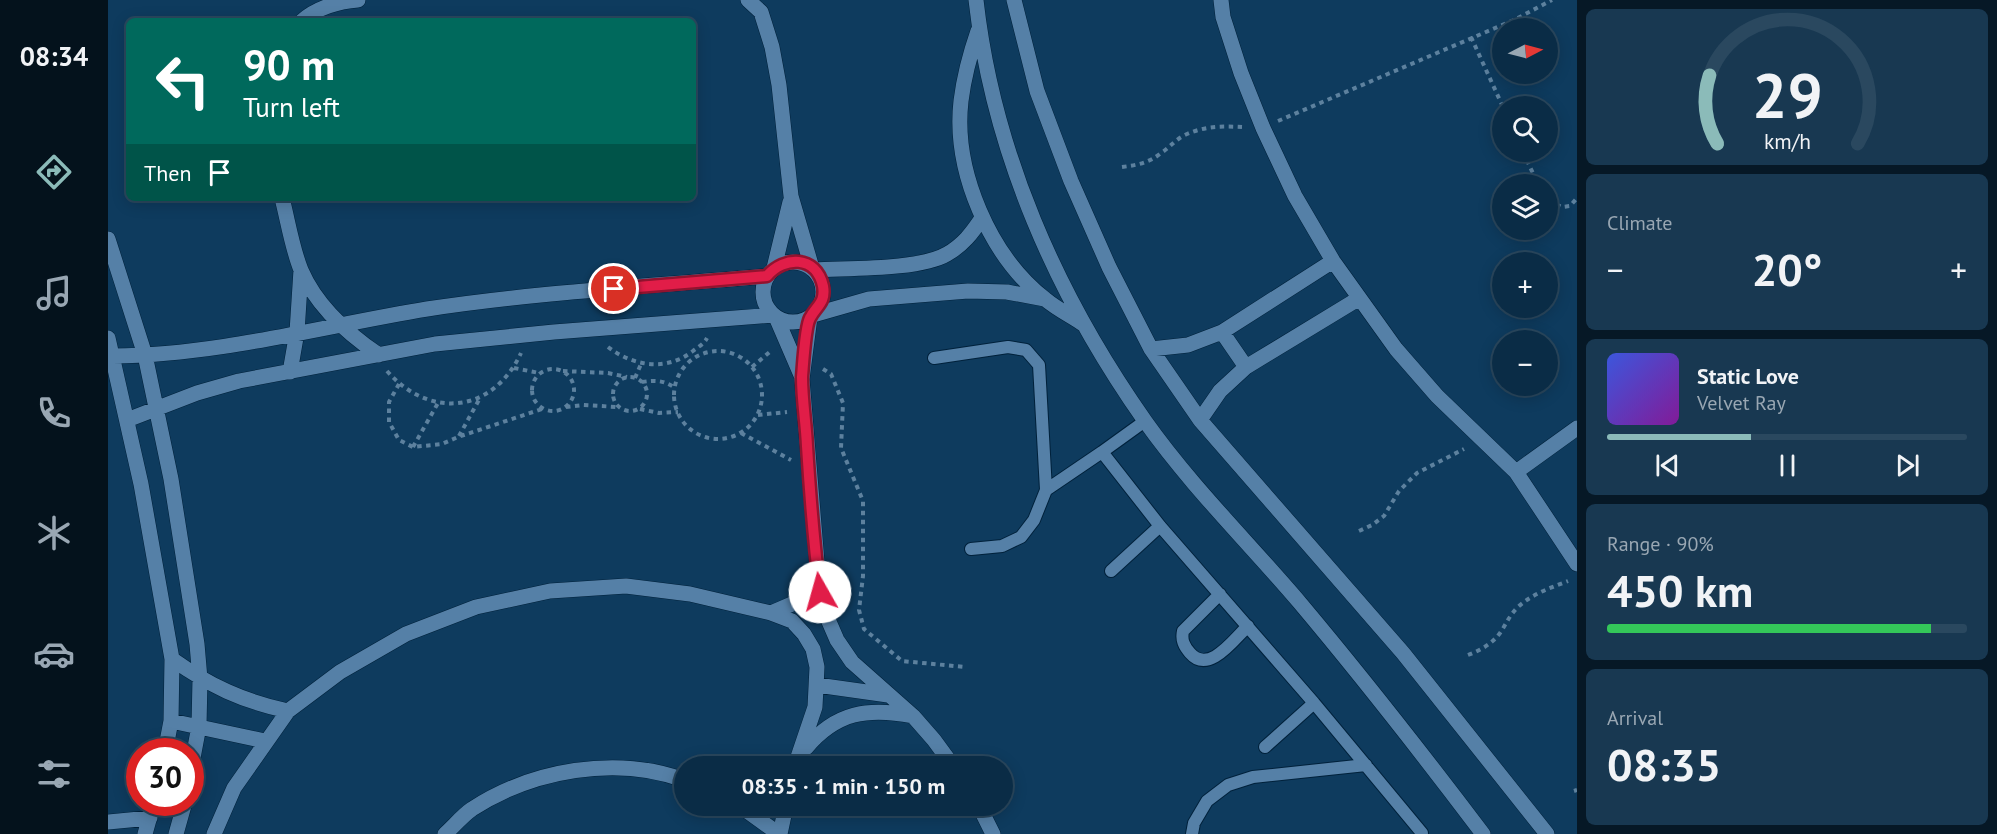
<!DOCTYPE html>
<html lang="en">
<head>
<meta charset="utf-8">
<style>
  :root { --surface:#0a2c46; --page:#183851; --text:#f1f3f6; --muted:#99a7b3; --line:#2a485f; --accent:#8bbbb9 }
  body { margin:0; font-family:"PT Sans",sans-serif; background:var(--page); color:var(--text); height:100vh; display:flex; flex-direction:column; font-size:22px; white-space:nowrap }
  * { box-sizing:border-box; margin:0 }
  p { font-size:20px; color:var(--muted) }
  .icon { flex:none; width:33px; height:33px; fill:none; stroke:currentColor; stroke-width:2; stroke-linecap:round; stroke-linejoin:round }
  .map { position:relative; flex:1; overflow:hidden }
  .panel { display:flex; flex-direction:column; gap:9px; padding:9px; background:#061826; width:420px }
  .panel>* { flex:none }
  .guide { position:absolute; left:18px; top:18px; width:570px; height:183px; border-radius:9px; box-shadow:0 3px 15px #0003,0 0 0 2px var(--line); background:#00695c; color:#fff; overflow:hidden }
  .needle { width:39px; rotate:84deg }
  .controls { position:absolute; left:1384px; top:18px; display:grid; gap:12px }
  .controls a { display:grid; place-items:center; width:66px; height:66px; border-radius:50%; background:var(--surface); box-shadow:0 3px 15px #0003,0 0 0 2px var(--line); font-size:30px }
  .speed { position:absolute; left:18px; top:738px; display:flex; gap:12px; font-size:30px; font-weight:700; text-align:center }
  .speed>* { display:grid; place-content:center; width:78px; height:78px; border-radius:50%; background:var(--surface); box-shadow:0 3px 15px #0003,0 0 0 2px var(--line); line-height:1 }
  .speed .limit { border:9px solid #d22; background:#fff; color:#111 }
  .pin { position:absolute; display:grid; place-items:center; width:51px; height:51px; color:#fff; margin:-26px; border:3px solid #fff; border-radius:50%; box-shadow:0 2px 6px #0007 }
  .me { position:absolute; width:66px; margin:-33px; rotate:353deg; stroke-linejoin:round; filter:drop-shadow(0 0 4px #0008) }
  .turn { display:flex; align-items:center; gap:21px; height:126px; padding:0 18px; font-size:27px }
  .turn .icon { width:78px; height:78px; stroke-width:2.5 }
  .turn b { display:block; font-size:42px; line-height:51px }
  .then { display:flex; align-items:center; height:57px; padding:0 18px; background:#0003; gap:12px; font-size:22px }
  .big { font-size:45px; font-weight:700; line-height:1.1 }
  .panel .card { flex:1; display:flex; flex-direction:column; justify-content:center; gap:9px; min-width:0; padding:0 21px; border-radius:9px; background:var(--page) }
  .panel .dial { align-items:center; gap:0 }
  .dial svg { height:156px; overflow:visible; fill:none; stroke:var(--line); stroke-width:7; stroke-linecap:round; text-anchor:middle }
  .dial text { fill:var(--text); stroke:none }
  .song { display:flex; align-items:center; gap:18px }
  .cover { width:72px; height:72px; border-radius:9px; background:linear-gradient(135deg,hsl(230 70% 55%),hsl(290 70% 35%)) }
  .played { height:6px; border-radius:3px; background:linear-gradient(90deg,var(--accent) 40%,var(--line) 40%) }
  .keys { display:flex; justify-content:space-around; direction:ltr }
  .heat { display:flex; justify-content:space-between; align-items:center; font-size:33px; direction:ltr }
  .charge { height:9px; border-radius:4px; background:linear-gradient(90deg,#34c759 90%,var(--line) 0) }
  .trip { position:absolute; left:566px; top:756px; width:339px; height:60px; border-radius:30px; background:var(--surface); box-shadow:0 3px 15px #0003,0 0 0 2px var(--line); font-weight:700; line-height:60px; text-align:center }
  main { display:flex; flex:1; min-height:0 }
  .tab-bar { display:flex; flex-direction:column; width:108px; justify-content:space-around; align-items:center; background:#04121c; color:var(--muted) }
  .tab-bar .icon { width:42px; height:42px }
  .tab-bar .active { color:var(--accent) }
  .tab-bar b { font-size:27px; color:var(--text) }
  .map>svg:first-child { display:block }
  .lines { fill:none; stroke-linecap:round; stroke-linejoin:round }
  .service-casing { stroke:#01213b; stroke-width:14 }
  .minor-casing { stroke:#01213b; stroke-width:16 }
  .path { stroke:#5d819e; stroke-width:4; stroke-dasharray:4.5 4.5; stroke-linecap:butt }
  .service { stroke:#5580a7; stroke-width:12 }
  .minor { stroke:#5580a7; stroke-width:15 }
  .route-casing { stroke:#92132f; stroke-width:15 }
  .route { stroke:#e11d48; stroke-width:10 }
</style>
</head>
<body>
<main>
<nav class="tab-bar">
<b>08:34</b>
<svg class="icon active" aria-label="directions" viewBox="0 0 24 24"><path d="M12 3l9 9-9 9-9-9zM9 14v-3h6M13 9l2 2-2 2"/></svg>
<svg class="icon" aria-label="music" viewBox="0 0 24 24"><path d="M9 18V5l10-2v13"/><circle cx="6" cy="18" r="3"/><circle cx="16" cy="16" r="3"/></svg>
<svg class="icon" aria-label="phone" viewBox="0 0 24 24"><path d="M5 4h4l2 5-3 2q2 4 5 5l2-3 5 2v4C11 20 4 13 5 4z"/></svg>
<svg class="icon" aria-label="climate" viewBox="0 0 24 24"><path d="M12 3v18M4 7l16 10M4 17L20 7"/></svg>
<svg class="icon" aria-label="car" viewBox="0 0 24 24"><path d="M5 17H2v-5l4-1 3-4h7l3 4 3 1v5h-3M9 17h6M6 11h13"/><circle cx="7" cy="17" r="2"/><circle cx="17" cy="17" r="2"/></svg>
<svg class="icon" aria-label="filters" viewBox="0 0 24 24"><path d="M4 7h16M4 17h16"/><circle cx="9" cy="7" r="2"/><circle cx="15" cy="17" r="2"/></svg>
</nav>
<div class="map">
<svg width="1469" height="834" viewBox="0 0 1469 834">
  <rect width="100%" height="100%" fill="#0e3b5e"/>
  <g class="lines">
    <!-- service casing -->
    <g class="service-casing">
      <path id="service" d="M826,358L900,347L918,350L931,365L938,490L926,520L913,537L894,546L863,549
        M994,452L1037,421
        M938,490L994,452L1052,526L1206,703L1314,833
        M1003,571L1052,526
        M1112,594L1075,631C1073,640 1076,646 1082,653C1101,675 1126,639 1140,626
        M1157,747L1206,703
        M1084,834L1086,823L1099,801L1120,785L1145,777L1258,765"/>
    </g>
    <!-- minor casing -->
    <g class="minor-casing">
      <path id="minor" d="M640,0L653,12L664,47L671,85L683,196L704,268
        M868,0C885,152 949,296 1037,421C1083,486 1141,543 1192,603C1255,678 1316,756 1375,834
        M906,0L929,91L963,181L1001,267L1043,349L1092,420L1295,653L1439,834
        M1113,0L1115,17L1133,73L1155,128L1187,196L1225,261L1288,349L1329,396L1408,472L1469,564
        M194,21C208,8 232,1 250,0
        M870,31C862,54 856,77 853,101C845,171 882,256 937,299C949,309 963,316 975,324
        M174,198C180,221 184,248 193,270C208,305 240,334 271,355
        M0,239L37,355L63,479L89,644L92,679L91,726L82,774
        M655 292a30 30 0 1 1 60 0a30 30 0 1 1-60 0Z
        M666,268L682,202
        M707,270C740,268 812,270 839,254C855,245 864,233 874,218
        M705,315L761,299L860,291L899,292L937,299
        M668,317L693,375
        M702,317L694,379L710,574L719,617L729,640L744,662L805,716L826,740L845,766
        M1114,332L1138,367
        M0,338L33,484L64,659L63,721L57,752
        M1043,349L1080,345L1114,332L1225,261
        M5,356C111,355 215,326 319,309C431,292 546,286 659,276
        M182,372L189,332L193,270
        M19,420L89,393L131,381L327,344L446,332L665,315
        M1092,420L1112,391L1138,367L1250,299
        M1408,472L1469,428
        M663,613L712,592
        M64,659C102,686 134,701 180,711
        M709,685L780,695
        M63,721L157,741
        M698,748C728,712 760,707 805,716
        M632,806L671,834
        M871,806L885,834
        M0,822L42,818
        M37,834L46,802
        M68,834L77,802
        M106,834L126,788L180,711L232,672L298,634L368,607L442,591L518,586L582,594L663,613L684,621L696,634L705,649L709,667L707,707L687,766
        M337,834C346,826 354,816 364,809C424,770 508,755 576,780
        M672,834L678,806"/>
    </g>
    <!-- path -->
    <path class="path" d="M1363,37L1395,107
      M1170,121L1406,20L1444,0
      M1415,152L1430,184
      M1014,167C1029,165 1041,163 1053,153C1061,148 1066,141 1075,136C1094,126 1114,126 1134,127
      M1440,201L1454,207L1462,206L1469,198
      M500,347C525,366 558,372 585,351C590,347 596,344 599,338
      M566 395a44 44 0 1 1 88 0a44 44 0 1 1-88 0Z
      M644,367L664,350
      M406,368L431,373
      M424 390a21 21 0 1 1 42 0a21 21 0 1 1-42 0Z
      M715,369L723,374L735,403L733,448L755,501V576L751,610L756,629L794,661L857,667
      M279,371C322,420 385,413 413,353
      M455,371L500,373L519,377
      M505 394a17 17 0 1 1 34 0a17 17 0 1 1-34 0Z
      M527,378L533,364
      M534,382C547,380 556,380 567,388
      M291,384L281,402V422L291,440L305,447L334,444L350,437L434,409
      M458,407L475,405L509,407
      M532,409L551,413L570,412
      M650,415L679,412
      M633,433L683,460
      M351,436L372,398
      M305,447L330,403
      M1251,531L1264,525L1276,516L1291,491L1309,473L1356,449
      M1360,655C1373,650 1386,643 1394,630C1399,622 1402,615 1410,607C1424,594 1442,588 1460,581
      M1466,791L1469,790"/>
    <!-- service -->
    <use href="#service" class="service"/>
    <!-- minor -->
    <use href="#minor" class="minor"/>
  </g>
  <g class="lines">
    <!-- route casing -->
    <g class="route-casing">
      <path id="route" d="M506,289L659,276C676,256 708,255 715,286C718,303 708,306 702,318C697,327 695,366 694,377C694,400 698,423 699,446C702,494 706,544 712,592"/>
    </g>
    <!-- route -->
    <use href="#route" class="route"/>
  </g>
</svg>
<div class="controls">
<a><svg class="needle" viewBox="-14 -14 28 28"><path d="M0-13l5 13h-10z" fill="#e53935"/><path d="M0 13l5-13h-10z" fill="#99a7b3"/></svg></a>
<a><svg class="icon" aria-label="search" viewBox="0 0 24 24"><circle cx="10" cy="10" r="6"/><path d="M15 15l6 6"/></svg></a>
<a><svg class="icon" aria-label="layers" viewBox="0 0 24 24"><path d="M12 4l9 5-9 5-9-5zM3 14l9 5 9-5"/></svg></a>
<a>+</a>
<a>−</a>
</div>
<div class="speed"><div class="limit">30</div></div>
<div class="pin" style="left:506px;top:289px;background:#d93025"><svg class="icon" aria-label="arrive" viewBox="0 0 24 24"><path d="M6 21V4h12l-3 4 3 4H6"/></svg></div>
<svg class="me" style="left:712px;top:592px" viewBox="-20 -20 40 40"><circle r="19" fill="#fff"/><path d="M0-13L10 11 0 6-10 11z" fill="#e11d48"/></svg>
<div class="trip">08:35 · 1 min · 150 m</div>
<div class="guide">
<div class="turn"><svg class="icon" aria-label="left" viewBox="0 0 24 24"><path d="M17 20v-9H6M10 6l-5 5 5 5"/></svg><div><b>90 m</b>Turn left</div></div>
<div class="then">Then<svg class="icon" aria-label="arrive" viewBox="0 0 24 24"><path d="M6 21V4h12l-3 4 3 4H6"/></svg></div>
</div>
</div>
<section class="panel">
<div class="card dial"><svg viewBox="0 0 100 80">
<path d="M14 69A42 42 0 1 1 86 69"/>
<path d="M14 69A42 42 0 0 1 10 34" stroke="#8bbbb9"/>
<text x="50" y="56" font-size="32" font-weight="700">29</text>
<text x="50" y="72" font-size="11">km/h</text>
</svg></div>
<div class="card"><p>Climate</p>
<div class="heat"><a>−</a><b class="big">20°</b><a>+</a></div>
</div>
<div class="card">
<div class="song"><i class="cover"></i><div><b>Static Love</b><p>Velvet Ray</p></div></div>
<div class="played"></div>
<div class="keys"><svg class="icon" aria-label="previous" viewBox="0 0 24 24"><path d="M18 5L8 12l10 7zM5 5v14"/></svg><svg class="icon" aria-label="pause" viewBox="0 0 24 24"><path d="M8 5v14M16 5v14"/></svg><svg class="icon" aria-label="next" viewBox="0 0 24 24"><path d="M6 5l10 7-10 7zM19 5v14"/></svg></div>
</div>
<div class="card"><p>Range · 90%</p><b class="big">450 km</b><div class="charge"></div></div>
<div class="card"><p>Arrival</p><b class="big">08:35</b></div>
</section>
</main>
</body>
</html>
